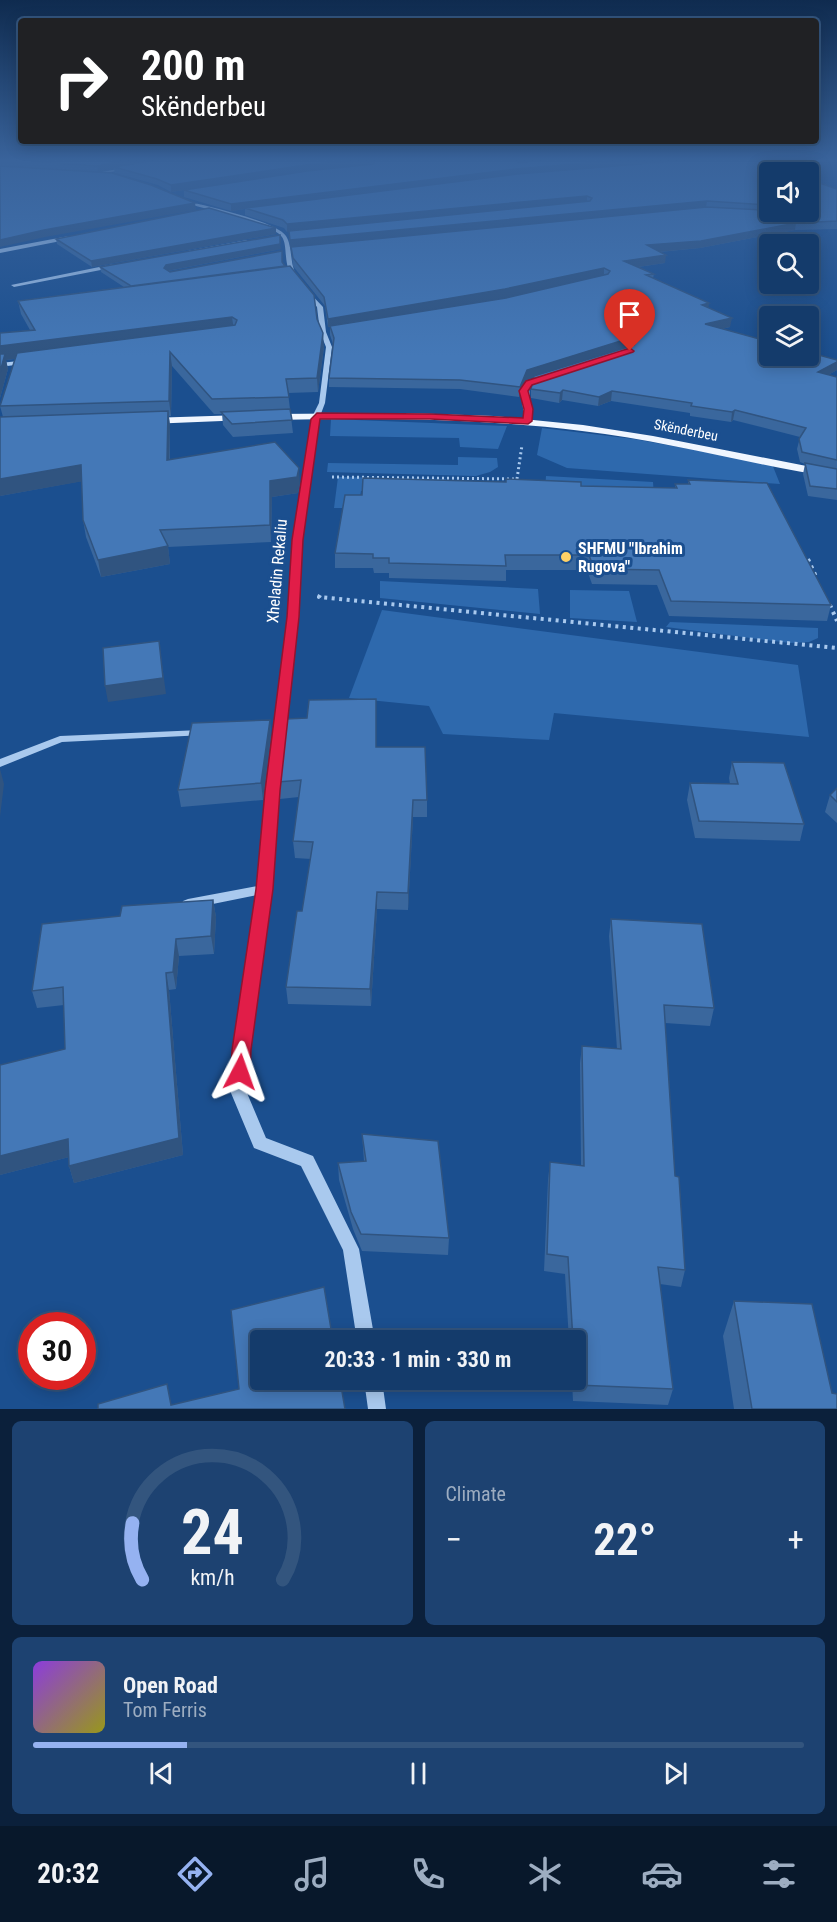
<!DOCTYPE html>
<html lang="en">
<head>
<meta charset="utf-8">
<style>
  :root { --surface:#143b6b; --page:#1d4271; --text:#f1f3f6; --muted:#9dadc1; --line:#33557e; --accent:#95b2f1 }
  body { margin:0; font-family:"Roboto Condensed",sans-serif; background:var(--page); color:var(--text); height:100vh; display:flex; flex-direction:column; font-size:22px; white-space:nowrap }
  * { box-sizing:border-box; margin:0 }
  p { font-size:20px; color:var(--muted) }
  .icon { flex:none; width:33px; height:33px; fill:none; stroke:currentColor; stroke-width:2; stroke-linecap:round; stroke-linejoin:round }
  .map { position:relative; height:1409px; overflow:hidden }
  .sheet { display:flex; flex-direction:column; gap:12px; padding:12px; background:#0b203b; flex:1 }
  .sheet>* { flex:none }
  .guide { position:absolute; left:18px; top:18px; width:801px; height:126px; border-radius:6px; box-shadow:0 3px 15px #0003,0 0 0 2px var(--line); background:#202124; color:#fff; overflow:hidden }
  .fabs { position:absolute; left:759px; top:162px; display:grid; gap:12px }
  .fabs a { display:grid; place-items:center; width:60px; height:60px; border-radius:6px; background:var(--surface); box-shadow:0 3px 15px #0003,0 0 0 2px var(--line); font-size:30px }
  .speed { position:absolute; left:18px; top:1312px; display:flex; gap:12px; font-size:30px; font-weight:700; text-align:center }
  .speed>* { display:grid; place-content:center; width:78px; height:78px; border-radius:50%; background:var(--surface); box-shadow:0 3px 15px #0003,0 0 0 2px var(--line); line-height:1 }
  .speed .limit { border:9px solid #d22; background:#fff; color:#111 }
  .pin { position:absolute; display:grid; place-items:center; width:51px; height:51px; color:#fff; margin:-62px -26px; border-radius:50% 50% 50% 0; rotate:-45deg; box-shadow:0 0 6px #0007 }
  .pin .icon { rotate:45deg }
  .me { position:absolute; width:66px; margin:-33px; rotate:4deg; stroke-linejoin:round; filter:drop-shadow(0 0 4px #0008) }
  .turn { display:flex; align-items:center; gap:21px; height:126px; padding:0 24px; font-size:27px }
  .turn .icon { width:78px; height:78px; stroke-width:2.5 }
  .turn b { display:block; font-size:42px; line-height:51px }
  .big { font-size:45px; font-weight:700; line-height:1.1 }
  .sheet .card { flex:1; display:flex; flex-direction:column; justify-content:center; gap:9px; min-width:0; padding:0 21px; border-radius:9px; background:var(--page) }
  .sheet .dial { align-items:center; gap:0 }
  .dial svg { height:156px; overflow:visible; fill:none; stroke:var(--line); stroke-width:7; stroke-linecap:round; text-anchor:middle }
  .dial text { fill:var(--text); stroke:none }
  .song { display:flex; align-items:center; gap:18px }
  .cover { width:72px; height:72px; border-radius:9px; background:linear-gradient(135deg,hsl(270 70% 55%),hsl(60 70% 35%)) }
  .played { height:6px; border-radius:3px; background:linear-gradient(90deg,var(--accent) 20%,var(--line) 20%) }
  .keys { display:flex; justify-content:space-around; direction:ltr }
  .heat { display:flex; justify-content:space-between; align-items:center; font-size:33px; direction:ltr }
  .sheet .tiles { flex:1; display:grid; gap:12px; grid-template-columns:1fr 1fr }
  .card:last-child { grid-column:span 2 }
  .trip { position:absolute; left:250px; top:1330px; width:336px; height:60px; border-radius:6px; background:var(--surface); box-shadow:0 3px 15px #0003,0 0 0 2px var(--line); font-weight:700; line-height:60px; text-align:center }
  .dock { display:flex; height:96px; justify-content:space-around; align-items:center; background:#08182b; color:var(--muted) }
  .dock .icon { width:42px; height:42px }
  .dock .selected { color:var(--accent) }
  .dock b { font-size:27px; color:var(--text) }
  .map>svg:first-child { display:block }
  .green { fill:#2e69ad }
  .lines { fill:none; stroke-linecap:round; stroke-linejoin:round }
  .path-far1 { stroke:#a9c9ee; stroke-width:3; stroke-dasharray:2 3; stroke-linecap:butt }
  .path { stroke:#a9c9ee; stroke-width:4; stroke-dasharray:3 4.5; stroke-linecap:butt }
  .minor { fill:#a9c9ee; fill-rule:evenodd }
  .major { fill:#f0f6ff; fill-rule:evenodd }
  .wall { fill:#3a679d }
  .shaded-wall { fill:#305480 }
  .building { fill:#4478b7; stroke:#305480; stroke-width:1.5 }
  .route { fill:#e11d48; stroke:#92132f; stroke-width:1.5 }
  .poi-dot { fill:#ffd166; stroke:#1b4f8f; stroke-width:2 }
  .labels { text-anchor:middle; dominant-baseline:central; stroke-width:6; stroke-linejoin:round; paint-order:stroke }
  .far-street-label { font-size:14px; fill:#fff; stroke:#1b4f8f }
  .poi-label { font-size:16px; font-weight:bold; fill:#fff; stroke:#1b4f8f; text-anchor:start }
  .street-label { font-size:16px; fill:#fff; stroke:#1b4f8f }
</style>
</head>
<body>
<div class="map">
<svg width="837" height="1409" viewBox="0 0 837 1409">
  <rect width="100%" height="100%" fill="#1b4f8f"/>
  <!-- green -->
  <path class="green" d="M331,419L507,426L498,449L460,447L459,438L330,436Z
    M542,428L634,439L772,464L780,484L567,468L537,455Z
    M458,457L497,458L498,467L490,472L476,476L327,472L328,463L458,465Z
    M546,476L653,482L654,496L545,489Z
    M338,477L446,479L445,493L361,491L358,508H334Z
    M380,581L538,589L540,614L380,598Z
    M570,590L629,591L637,622L570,618Z
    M382,610L798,665L809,737L554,713L549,740L443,734L429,706L349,698Z
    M670,622L818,628V638L809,642L790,643L666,627Z"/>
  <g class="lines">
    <!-- path-far1 -->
    <path class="path-far1" d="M332,477L517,479L522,445"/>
    <!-- path -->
    <path class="path" d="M808,559L817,579
      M320,595L319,597L837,648
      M830,605L837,621"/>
    <!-- minor -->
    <path class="minor" d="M128,167L129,169L93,175L91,174Z
      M182,200C202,205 277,221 286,236C293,247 289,263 297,276L292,277C283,263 288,246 282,237C273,223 199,207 180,202Z
      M69,236L71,239L0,253V249Z
      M247,240L249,243L191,253L188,251Z
      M114,264L116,267L14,287L11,285Z
      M306,289L323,307L326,332L332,347L325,403L319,419L302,540L298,617L278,791L270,889L248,1050L247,1093L266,1138L313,1156L359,1249L375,1341H357L343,1250L301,1166L254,1148L231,1093L234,1050L257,895L188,909L183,907L182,904L183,901L188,899L258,886L266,791L288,617L294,540L311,419L319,403L326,347L320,332L317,307L303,291Z
      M28,360L31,362L30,363L0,367V363Z
      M545,375L550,376L538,381L529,388L532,421L525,423L521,393C524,381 535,378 545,375Z
      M201,730L205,731L206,733L205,735L62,742L0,767V759L60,736Z
      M364,1380H382L386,1409H368Z"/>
    <!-- major -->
    <path class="major" d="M406,413L494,416L583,425L653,436L837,472V478C751,465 668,441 582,431C479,418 375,418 272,420L267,417L272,414Z
      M242,415L247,418L246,420L149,424L144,421L149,418Z"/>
  </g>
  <!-- wall -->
  <path class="wall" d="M0,159H512L519,163L837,189V229L795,230L700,248L660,252L665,263L638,267L654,274L653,278L709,308L730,327L722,329L837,370L828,375L837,377V500L808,496L803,474L805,464L800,462L797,449L800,437L733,420L731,422L690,416V413L611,401L598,406L562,400L559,403L531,398V389L534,377L526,380L519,397L460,389L329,387V378L333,344L330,335V327H328L325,306L293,266L291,247L290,248L289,231L287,232L284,228L245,215V209L231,211L184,197V190L307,171L171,192L158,185L115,173L114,169L98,172L0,166Z
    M276,234L92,267L57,244L56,239Z
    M281,249L168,271L170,272L282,262L317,319L324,347L318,392L288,393L293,433L233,437L223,425L222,414H214L172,366L171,416H169L170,426V459L300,484L298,493L272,497L271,542L168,547L170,564L101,577L86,537L83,520L82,481L0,496L3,417L0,406L15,359L6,360L8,369L0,398V333L30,330L21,314L18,301L124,287L101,272L100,267Z
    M688,480L831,605L827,621L669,616L657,585L592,584L587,570H506V581L389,578V573H374L373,568H335V553L362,495L581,486L675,488V484H688Z
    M376,699V747L427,800V817H413L408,910L377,909L371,1006L288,1004L286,987L302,911L311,859L295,858L293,841L299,797L280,799L278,782L307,718Z
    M270,720L271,736L263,800L181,807L178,790Z
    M732,762L804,824L800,841L695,838L687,800L690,783L730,784L729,778Z
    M837,788V823L825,812L830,795Z
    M213,900L216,917L214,954L179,956L176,989L169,990L183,1155L74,1183L69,1166V1157L0,1175V1065L65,1049L64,1005L37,1008L32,991L120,916Z
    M611,919L714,1008L710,1026L665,1023L675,1176L685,1270L681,1287L660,1284L673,1389L668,1405L573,1401L572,1380H576V1341H569L565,1274L544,1271L548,1180L550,1162L581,1166L580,1063L582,1046L617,1049L609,936Z
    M362,1134L449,1238L448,1255L362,1251L353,1229L339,1180L338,1163L364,1161Z
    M734,1301L832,1393L837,1409H734L723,1336Z"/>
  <!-- shaded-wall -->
  <path class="shaded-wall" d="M130,159H161L114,167V169L98,172L97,166Z
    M366,159H371V165L307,171L171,192V185L306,165Z
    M632,159H704L245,208V209L231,211V204L516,169Z
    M587,196V203L287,232V224Z
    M707,201L706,208L290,248V240Z
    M195,203L196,210L45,237L0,247V240L44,230Z
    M796,223L795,230L700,248L647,253V245Z
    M276,228V234L92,267L91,261Z
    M280,244L281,249L167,271L164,268L166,265Z
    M666,255L665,263L624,269V261Z
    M604,268V276L505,298L328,327V319Z
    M709,303L708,312L702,305Z
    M232,317L234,331L6,360L8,369L0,398V346Z
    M732,318L730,327L704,333L705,324Z
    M323,333L324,347L318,392L317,378Z
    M630,338L629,347L526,380L519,397L520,387L527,370Z
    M170,352L172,366L171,416L169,401Z
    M837,362V370L816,382L818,372Z
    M563,390L562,400L559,403L560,393Z
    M612,391L611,401L598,406L599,397Z
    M735,410L733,420L731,422L732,412Z
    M168,411L170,426L169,476L167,460Z
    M81,465L84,481L0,496V479Z
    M299,468L300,484L298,493L272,497L271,542L270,525V481Z
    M168,546L170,564L101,577L98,560Z
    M159,641L166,694L108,702L105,686Z
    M270,720L271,736L263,800L261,783Z
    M0,769L4,784L0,817Z
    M413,800V817L408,910V893Z
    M377,892V909L371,1006L370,989Z
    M213,900L216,917L214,954L211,936Z
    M176,939L179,956L176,989L173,972Z
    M166,973L169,990L183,1155L74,1183L69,1166Z
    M68,1139L73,1156L0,1175V1156Z"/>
  <!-- building -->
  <path class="building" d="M0,159H130L97,166Z
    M161,159H366L306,165L171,185L157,179L114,167Z
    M371,159H512L519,163L550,159H632L516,169L231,204L184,190L307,171L373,164L375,161Z
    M701,159H754L791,172H770V212H808V179L837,189V221L796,223L701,241L647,245L666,255L624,261L654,274L646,275L709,303L702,305L732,318L705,324L770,342V356H808V352L837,360V362L818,372L837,377V460L802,452L799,439L806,428L735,410L732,412L691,406L692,403L612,391L599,397L563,390L560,393L531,389L534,376L634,345L636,342L630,338L527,370L520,387L460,380L329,378L334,338L330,326L506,298L608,274L610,271L604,268L505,289L328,319L324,297L293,258L291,247L707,207L762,210L766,205L707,201L290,240L289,231L590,201L592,198L587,196L287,224L283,220L245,208L517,174Z
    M0,166L112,173L151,185L195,203L44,230L0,240Z
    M209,208L276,228L91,261L56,239Z
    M280,235V244L166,265L164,268L170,272L282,251V262L285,266L131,286L100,267Z
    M290,266L314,295L317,319L323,333L317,378L286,379L289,397L212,399L170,352L169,401L0,406L17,353L235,325L237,320L232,317L0,346V333L35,330L18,301Z
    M0,354H5L0,372Z
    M290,409L292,420L232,424L221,412Z
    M168,411L167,460L275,442L299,468L297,477L270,481V525L160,530L168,546L98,560L83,520L81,465L0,479V417Z
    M805,463L837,469V489L810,486Z
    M363,478L506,482V479L581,482V486L677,488L675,484H690L688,480L767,483L831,605L671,601L659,570L594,569L589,555H505L506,566L389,563V558H373V554L335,553L345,495H362Z
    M159,641L163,678L105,686L103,648Z
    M376,699V747H425L427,800H413L408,893L377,892L370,989L286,987L297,911H302L313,842L293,841L301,780L278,782L285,719L307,718L309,700Z
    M270,720L261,783L178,790L192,723Z
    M732,762L784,763L804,824L699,821L690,783L738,784Z
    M837,788V802L830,795Z
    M213,900L211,936L176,939L173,972L166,973L179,1138L69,1166L68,1139L0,1156V1065L65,1049L63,987L32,991L42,924L120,916L122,906Z
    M611,919L702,924L714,1008L664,1005L675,1176L679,1177L685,1270L658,1267L673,1389L576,1385V1341H573L568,1257L547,1254L550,1162L584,1166L582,1046L621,1049Z
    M362,1134L438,1141L449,1238L361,1234L351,1212L338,1163L366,1161Z
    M324,1287L333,1341H261V1380H340L345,1409H98V1404L167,1384L171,1405L239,1389L231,1310Z
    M734,1301L812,1304L832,1393L837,1394V1409H752Z"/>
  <!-- sky -->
  <linearGradient id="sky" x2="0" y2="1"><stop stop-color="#0f2b4f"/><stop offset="0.45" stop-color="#39639b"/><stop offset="1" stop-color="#39639b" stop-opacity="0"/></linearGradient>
  <rect width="837" height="356" fill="url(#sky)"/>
  <!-- route -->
  <path class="route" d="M630,348L634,351L633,352L532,385L528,391L533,409L532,421L528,424L430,419H320L303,540L299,617L280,791L273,889L251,1050L250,1072L247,1077L240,1080L234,1077L231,1072L232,1050L256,889L265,791L287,617L292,540L311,419L317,413L430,414L523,418L524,409L519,391L526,381Z"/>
  <!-- markers -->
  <circle class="poi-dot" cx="566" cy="557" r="6"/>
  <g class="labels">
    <!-- far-street labels -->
    <g class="far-street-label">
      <text transform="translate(686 430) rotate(11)">Skënderbeu</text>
    </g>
    <!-- poi labels -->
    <g class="poi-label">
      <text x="578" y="548">SHFMU "Ibrahim<tspan x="578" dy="18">Rugova"</tspan></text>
    </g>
    <!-- street labels -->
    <g class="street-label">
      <text transform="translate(277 571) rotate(-85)">Xheladin Rekaliu</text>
    </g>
  </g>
</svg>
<div class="fabs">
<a><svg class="icon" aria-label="sound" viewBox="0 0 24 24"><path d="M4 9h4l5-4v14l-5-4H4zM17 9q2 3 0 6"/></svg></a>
<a><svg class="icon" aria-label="search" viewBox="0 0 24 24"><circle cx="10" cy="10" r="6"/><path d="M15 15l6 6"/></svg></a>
<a><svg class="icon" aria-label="layers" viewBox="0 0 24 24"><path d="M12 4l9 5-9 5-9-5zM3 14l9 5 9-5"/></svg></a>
</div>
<div class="speed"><div class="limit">30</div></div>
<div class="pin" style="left:630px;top:351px;background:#d93025"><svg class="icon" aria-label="arrive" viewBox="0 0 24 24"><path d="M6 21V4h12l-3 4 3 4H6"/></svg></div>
<svg class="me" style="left:240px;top:1072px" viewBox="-20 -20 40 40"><path d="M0-17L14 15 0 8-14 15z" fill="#e11d48" stroke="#fff" stroke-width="4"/></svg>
<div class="trip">20:33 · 1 min · 330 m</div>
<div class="guide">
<div class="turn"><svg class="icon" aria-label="right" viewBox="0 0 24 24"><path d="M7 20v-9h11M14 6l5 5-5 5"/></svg><div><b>200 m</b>Skënderbeu</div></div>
</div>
</div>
<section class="sheet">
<div class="tiles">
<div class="card dial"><svg viewBox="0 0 100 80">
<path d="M14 69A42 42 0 1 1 86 69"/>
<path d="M14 69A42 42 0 0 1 9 40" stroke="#95b2f1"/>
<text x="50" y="56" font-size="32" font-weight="700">24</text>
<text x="50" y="72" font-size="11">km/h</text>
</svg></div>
<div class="card"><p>Climate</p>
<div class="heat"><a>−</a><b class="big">22°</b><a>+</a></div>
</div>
<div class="card">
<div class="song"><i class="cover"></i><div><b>Open Road</b><p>Tom Ferris</p></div></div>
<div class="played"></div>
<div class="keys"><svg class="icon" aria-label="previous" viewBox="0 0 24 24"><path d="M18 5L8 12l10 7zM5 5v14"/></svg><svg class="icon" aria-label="pause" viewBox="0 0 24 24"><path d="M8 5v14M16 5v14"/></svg><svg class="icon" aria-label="next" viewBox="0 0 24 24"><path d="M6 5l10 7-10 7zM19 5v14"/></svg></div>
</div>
</div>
</section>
<nav class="dock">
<b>20:32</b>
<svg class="icon selected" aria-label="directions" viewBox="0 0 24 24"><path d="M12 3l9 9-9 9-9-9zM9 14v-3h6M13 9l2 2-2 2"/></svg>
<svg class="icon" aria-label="music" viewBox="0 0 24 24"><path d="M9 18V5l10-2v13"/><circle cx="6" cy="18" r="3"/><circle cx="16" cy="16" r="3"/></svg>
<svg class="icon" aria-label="phone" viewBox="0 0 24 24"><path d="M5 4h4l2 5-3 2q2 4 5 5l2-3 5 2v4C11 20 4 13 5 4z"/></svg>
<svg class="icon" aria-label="climate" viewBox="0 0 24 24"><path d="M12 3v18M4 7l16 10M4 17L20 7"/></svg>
<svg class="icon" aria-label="car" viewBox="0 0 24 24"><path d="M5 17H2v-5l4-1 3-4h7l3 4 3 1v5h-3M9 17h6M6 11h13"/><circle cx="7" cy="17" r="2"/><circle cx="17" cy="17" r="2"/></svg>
<svg class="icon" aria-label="filters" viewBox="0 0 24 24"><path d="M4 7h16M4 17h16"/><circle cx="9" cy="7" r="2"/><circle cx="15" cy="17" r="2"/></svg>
</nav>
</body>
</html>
